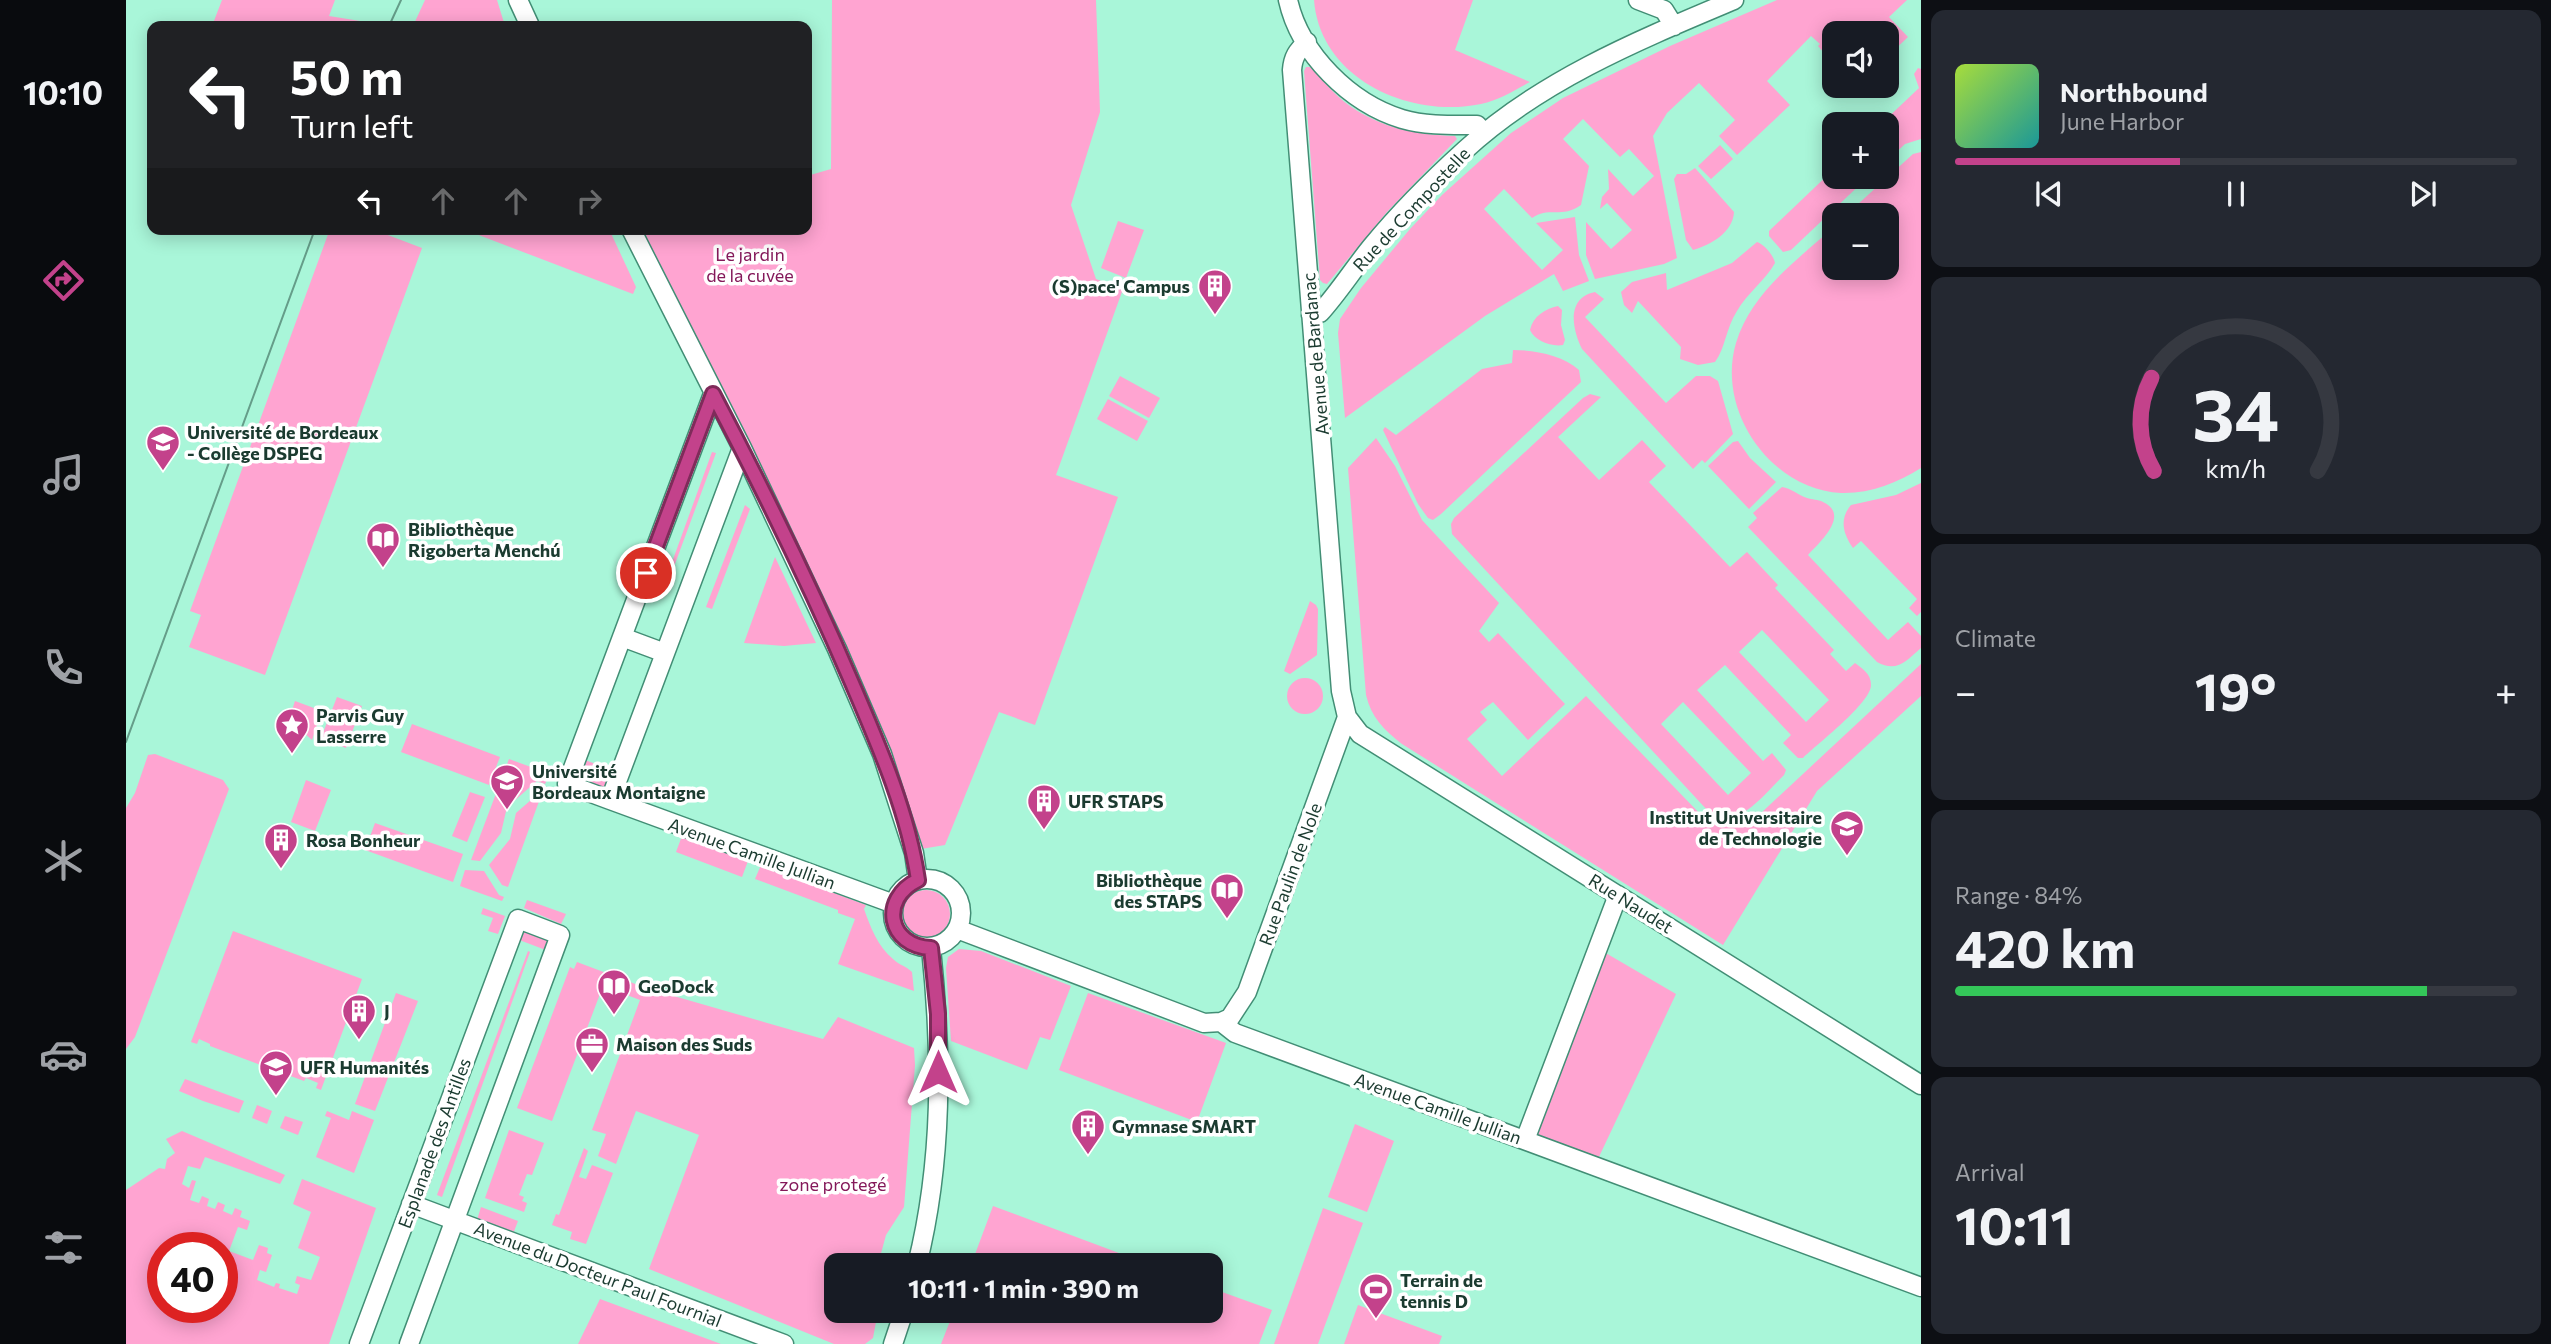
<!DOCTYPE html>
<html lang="en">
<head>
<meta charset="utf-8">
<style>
  :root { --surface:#171b24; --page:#242831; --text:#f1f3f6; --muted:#9ea1a6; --line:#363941; --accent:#c3428b }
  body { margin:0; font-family:Commissioner,sans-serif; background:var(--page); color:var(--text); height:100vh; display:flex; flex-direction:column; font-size:26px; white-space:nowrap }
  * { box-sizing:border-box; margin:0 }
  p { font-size:23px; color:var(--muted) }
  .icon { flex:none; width:38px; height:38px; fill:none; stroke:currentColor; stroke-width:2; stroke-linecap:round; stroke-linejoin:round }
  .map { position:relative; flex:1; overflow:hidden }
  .panel { display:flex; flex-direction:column; gap:10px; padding:10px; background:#0d0f14; width:630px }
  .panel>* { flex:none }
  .guide { position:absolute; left:21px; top:21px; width:665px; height:214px; border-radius:14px; box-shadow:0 4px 18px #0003; background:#202124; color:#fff; overflow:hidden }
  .controls { position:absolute; left:1696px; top:21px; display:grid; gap:14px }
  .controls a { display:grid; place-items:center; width:77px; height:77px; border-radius:14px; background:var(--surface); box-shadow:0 4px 18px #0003; font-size:35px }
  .speed { position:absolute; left:21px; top:1232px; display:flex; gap:14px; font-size:35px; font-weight:700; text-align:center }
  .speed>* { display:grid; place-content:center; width:91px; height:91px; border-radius:50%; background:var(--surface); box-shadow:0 4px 18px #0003; line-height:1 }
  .speed .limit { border:10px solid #d22; background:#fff; color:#111 }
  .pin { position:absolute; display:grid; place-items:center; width:60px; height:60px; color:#fff; margin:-30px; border:4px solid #fff; border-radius:50%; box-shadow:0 2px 7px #0007 }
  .me { position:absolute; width:77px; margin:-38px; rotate:0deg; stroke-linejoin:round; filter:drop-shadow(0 0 5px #0008) }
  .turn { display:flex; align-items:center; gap:24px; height:147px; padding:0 28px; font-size:32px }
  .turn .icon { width:91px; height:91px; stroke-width:2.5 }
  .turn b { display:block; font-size:49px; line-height:60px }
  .lanes { display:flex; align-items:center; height:66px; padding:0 28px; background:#0003; justify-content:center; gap:35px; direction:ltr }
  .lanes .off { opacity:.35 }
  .big { font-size:52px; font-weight:700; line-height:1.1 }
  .panel .tile { flex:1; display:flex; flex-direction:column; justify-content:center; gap:10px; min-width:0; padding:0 24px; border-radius:14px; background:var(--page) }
  .panel .dial { align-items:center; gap:0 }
  .dial svg { height:182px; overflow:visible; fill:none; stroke:var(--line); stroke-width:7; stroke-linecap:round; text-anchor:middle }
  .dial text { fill:var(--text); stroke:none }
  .song { display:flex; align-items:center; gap:21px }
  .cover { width:84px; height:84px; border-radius:10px; background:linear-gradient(135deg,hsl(80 70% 55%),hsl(180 70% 35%)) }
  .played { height:7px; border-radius:4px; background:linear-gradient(90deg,var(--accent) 40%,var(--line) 40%) }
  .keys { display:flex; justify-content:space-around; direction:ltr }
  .heat { display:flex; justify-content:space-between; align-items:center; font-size:38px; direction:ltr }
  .charge { height:10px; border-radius:5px; background:linear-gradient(90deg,#34c759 84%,var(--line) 0) }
  .trip { position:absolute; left:698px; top:1253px; width:399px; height:70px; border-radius:14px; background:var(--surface); box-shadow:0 4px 18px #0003; font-weight:700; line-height:70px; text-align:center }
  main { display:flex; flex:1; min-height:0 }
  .tab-bar { display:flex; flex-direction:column; width:126px; justify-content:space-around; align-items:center; background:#090b0e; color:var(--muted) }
  .tab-bar .icon { width:49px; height:49px }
  .tab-bar .selected { color:var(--accent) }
  .tab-bar b { font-size:32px; color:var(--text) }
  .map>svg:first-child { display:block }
  .green { fill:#ffa4d1; fill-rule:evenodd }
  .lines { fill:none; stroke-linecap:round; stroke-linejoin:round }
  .minor-casing { stroke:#428e75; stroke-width:21 }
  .minor { stroke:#fff; stroke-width:18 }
  .tram { stroke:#659d89; stroke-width:2 }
  .route-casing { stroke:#7f2b5a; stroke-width:18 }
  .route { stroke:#c3428b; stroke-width:12 }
  .labels { text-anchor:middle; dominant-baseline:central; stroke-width:7; stroke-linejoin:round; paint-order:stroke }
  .street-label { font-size:18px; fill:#1b3b30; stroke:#fff }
  .park-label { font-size:18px; fill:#84195a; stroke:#fff }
  .poi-label { font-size:18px; font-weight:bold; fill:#1b3b30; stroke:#fff; text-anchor:start }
</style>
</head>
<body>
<main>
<nav class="tab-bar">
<b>10:10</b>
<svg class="icon selected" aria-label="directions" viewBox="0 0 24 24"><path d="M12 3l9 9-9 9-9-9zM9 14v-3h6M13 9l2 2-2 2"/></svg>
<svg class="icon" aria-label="music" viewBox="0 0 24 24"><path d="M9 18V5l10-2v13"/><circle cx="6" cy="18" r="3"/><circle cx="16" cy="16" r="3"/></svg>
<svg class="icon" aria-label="phone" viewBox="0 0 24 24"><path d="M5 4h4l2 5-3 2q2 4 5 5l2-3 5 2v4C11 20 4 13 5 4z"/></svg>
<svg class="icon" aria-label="climate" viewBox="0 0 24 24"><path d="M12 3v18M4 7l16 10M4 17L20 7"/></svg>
<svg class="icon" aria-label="car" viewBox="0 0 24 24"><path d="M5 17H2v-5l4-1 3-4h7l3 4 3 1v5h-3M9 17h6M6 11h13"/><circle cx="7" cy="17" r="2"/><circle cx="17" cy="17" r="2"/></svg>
<svg class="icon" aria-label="filters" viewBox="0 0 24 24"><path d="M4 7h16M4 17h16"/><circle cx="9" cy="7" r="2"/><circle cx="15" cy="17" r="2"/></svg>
</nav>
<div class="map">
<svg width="1795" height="1344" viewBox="0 0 1795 1344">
  <rect width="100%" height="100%" fill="#a9f6d9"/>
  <!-- green -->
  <path class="green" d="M96,0H209L203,16L253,24L252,26H86Z
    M299,0H371L379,26H287Z
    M706,0H970L974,112L945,205L970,279L997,289L930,475L992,497L909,725L873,712L819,845L795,849L514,229H681V176L705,169Z
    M1188,0H1347L1329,50L1404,82C1389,90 1373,100 1355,104C1284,119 1194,79 1188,0Z
    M1651,0H1781L1763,17L1782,37L1761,57L1760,33H1708V68L1696,55L1698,53L1692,46L1694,44L1685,36L1641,81L1664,105L1611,155L1593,136L1609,120L1573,83L1541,113L1527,136L1551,258L1538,264L1469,279L1460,255V222L1485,249L1506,230L1481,203L1474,209L1476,197L1483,189L1482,169L1507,196L1528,176L1503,149L1494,157L1457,119L1437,139L1463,166L1455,205C1436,219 1423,206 1406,218L1378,189L1358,209L1416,270L1437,250L1410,223L1449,217L1453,255L1463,281L1437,291L1428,274L1359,316L1219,418L1212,333L1214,319L1235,288L1284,229L1316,195L1385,133L1437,98L1544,46Z
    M1180,67H1184C1197,80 1208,95 1224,106C1255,128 1292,135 1329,136L1331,139L1261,212L1201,284L1197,283L1194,280L1178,71Z
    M1792,68L1795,69V139L1779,144L1761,161L1760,124H1755L1793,88L1788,74Z
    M1594,145L1607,159L1585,179L1572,166Z
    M1795,152V468C1771,483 1743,494 1715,493C1644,489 1590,410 1610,343C1625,293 1671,260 1708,227V268H1760V215H1720L1787,154Z
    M1569,168L1608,212C1607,232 1585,245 1567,250L1560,240L1548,179L1551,174H1560Z
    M1708,169V177H1742L1665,250L1657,252L1643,236V231Z
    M992,221L1018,230L1000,278L975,268Z
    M204,229H246L296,248L139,675L63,647L75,615L64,611Z
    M337,229H483L510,287L507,294Z
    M1631,242C1638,244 1648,256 1649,263C1639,281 1621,293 1611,311C1600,328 1599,349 1589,362L1572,365L1554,359L1555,347L1512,301L1506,313L1498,305L1495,292L1506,282L1540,273L1541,290L1606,263Z
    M1469,292L1478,299L1459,317L1540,403L1570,376H1584L1592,381L1607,434L1579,463L1576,460L1567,469L1456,349C1446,329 1440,298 1469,292Z
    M1432,306L1436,310L1435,325L1439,340L1437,345C1425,347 1409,341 1404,330C1407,316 1419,309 1432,306Z
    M1387,350C1408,350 1437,355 1453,370L1455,382L1315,514L1307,520L1302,518L1292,504L1257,430L1259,427L1270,435L1356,369L1386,363Z
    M994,376L1034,398L1023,418L983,396Z
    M1464,394L1475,397L1432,437L1473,480L1516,440L1540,466L1523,482L1604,567L1621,552L1652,585L1649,588L1708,650L1704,654L1720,671L1729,663C1737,669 1745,674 1745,685C1745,703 1691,744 1677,758H1672L1657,743L1665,735L1599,665L1571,690L1637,761L1646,753L1660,770L1658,775C1638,794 1611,833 1582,811L1326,534L1325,524L1328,518L1457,398ZM1636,630L1703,700L1680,722L1613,652ZM1557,702L1625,773L1602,795L1535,724Z
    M982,399L1022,421L1011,441L971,419Z
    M1250,438L1269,466L1296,520L1373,603L1353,631L1363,642L1372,633L1439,704L1402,740L1367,702L1354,712L1361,720L1341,739L1376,776L1460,696L1578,818C1598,832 1615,824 1634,814L1795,664V696L1691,791L1597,945L1276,744C1258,730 1245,717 1240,695L1222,468Z
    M1612,441L1624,458L1650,482L1623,509L1582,466L1607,442Z
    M586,452L590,453L536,599L533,598Z
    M1795,483V612L1791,616L1783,608L1791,599L1735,541L1727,548C1717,534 1713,519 1725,505L1770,495Z
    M1656,487C1665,488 1672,495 1681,498C1686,500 1692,499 1697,502C1725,515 1693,543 1682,555L1762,640L1782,622L1795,636V648C1780,661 1771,673 1751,662L1622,527L1631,518L1627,513Z
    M619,505L624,509L586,609L580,607Z
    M649,557L690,643L658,646L618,643Z
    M1184,601L1190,605L1192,609L1191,655L1164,674L1158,671Z
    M1161 696a18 18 0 1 1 36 0a18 18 0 1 1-36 0Z
    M211,697L236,706L220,748L195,738Z
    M169,701L196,711L186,740L163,719Z
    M286,724L374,757L363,785L275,752Z
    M29,754L97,780L103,789L9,1037L0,1049V808L9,793L22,755Z
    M383,759L424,774L419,784L411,781L381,807L375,833L354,861L345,860Z
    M456,759L492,772L479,790L455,782L452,770Z
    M180,780L205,790L189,831L165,822Z
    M344,792L359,797L341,842L326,836Z
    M413,793H416L382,887L376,885L363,865L384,839L390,813Z
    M249,823L337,854L327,882L239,850Z
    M556,836L622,861L616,877L550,852Z
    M635,865L740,905L738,909C744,926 752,947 767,959C773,965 780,966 786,972L788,991L712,964L729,919L712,913V910L629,879Z
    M339,870L358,871L373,895L378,897L376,901L334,886Z
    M776 914a24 24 0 1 1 48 0a24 24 0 1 1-48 0Z
    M401,900L440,914L435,924L398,908Z
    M357,908L379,916L372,934L362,931L367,918L355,914Z
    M404,929L424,940L425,952L388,938L394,930Z
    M107,931L236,979L195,1090L190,1088L192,1083L180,1078L178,1081L84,1046V1044L73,1039L71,1044L65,1042Z
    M833,949L855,951L945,986L924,1040L914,1037L901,1070L825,1041L820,968L822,957Z
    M402,951L404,952L316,1197L311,1195Z
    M1478,952L1550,994L1471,1161L1406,1134Z
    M451,962L520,988L697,1039L712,1017L788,1048L789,1065L778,1207L760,1235L754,1257L755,1265H710V1311H752L747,1338L739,1344H708L523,1269L573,1135L510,1111L490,1164L472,1156L480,1134L466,1130L514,1000L477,986L426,1121L391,1108L444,967L448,969Z
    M270,993L292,1001L249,1111L229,1104Z
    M962,993L1100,1043L1071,1122L933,1070Z
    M59,1079L118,1101L113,1113L77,1101L53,1091Z
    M131,1105L146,1111L141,1124L126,1118Z
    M201,1111L223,1120L226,1111L248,1120L228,1173L190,1157L205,1118L199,1116Z
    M159,1116L177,1122L172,1135L154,1128Z
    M1229,1124L1268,1141L1241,1212L1202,1197Z
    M383,1130L418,1143L406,1175L401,1174L393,1195L398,1197L396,1201L401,1203L398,1212L359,1198Z
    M56,1131L159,1175L154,1184L79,1157L74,1169L62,1166L56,1184L63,1188L66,1180L70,1181L64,1200L73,1203L76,1196L83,1199L81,1206L89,1209L92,1202L99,1205L97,1211L106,1215L109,1208L116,1211L114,1217L124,1221L121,1230L112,1227L103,1251L127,1260L133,1245L142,1248L141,1253L146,1255L140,1272L134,1270L131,1280L148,1287L150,1283L154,1284L153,1288L171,1294L174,1285L169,1283L171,1276L185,1280L194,1257L172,1248L185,1212L167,1204L176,1179L250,1208L203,1344H0V1190L33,1168L39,1169L41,1159L49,1153L40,1139ZM37,1248H96V1307H37Z
    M458,1148L462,1151L453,1177L460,1179L466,1165L487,1173L460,1244L444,1239L446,1232L426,1225L430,1214L433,1215Z
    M867,1206L1025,1265H845Z
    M355,1207L392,1221L387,1234L351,1220Z
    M1197,1208L1237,1223L1192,1344H1148Z
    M1085,1288L1146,1310L1133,1344H815L828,1311H1085Z
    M474,1299L595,1344H452Z
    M1232,1305L1316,1336L1313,1344H1218Z"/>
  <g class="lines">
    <!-- minor casing -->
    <g class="minor-casing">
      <path id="minor" d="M392,0L404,26
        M1162,0C1174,54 1224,103 1276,119C1300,126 1326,125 1351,125L1358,133
        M1512,0L1538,10L1548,26
        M1181,42C1171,51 1167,57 1166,70L1215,691L1221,717L1234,734L1795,1085
        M505,229L616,448L711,649L756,754L788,853L792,880
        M1185,315L1194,313C1213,292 1228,268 1246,246C1274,212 1307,179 1339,150C1415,80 1513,40 1608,0
        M587,394L441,784L484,800L616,448
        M496,637L539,653
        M484,800L768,904
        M767 913a34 34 0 1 1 68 0a34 34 0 1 1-68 0Z
        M831,929L1078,1023L1095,1022L1109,1033L1795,1287
        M1095,1022L1104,1018L1121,992L1221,717
        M1399,1140L1492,895
        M285,1204L658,1344
        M791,1265C817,1161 816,1054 805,948
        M233,1344L392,919L434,935L283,1344
        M767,1344L778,1311"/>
    </g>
    <!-- minor -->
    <use href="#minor" class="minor"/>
    <!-- tram -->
    <path class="tram" d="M263,26L275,0
      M0,742L189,229"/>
  </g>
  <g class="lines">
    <!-- route casing -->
    <g class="route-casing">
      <path id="route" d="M520,573L587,394C637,489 684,585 726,683C753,746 782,812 792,880C753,899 762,946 805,948L812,1014V1072"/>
    </g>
    <!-- route -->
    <use href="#route" class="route"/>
  </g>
  <!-- icons -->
  <defs>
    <g id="building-pin" transform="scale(1.75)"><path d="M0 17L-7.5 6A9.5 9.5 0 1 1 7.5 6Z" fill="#c3428b" stroke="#fff"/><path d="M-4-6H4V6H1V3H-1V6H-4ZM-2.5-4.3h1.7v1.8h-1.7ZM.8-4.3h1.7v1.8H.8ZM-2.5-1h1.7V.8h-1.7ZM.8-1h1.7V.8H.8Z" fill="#fff"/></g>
    <g id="university-pin" transform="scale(1.75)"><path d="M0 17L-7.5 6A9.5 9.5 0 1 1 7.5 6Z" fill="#c3428b" stroke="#fff"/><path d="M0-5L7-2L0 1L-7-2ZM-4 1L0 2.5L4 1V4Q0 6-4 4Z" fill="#fff"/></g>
    <g id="library-pin" transform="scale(1.75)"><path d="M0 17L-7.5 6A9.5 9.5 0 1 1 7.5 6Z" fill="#c3428b" stroke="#fff"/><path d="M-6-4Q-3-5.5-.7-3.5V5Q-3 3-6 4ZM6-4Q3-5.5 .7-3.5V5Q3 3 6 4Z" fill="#fff"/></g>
    <g id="sight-pin" transform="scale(1.75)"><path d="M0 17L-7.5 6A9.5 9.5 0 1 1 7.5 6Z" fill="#c3428b" stroke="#fff"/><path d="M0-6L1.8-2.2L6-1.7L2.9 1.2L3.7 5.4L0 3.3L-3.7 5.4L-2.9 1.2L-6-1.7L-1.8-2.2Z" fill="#fff"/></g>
    <g id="office-pin" transform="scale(1.75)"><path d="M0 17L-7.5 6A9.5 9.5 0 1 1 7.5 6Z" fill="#c3428b" stroke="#fff"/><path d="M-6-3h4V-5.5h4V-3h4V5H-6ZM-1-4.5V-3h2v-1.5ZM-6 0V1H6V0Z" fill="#fff"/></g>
    <g id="stadium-pin" transform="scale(1.75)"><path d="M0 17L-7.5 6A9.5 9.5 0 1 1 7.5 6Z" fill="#c3428b" stroke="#fff"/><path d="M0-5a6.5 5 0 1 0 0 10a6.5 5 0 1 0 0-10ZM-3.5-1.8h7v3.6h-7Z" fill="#fff"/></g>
  </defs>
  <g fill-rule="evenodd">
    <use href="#building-pin" x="1089" y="286"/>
    <use href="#university-pin" x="37" y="442"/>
    <use href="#library-pin" x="257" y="539"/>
    <use href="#sight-pin" x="166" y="725"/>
    <use href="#university-pin" x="381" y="781"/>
    <use href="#building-pin" x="918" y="801"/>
    <use href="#university-pin" x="1721" y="827"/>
    <use href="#building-pin" x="155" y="840"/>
    <use href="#library-pin" x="1101" y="890"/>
    <use href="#library-pin" x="488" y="986"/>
    <use href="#building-pin" x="233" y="1011"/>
    <use href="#office-pin" x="466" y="1044"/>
    <use href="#university-pin" x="150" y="1067"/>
    <use href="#building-pin" x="962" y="1126"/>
    <use href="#stadium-pin" x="1250" y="1290"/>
  </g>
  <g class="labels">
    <!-- street labels -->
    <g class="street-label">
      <text transform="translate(1285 209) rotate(-47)">Rue de Compostelle</text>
      <text transform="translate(1189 354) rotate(-95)">Avenue de Bardanac</text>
      <text transform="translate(626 853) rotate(20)">Avenue Camille Jullian</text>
      <text transform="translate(1164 874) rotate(-70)">Rue Paulin de Nole</text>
      <text transform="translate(1505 903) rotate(32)">Rue Naudet</text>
      <text transform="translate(1312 1108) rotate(20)">Avenue Camille Jullian</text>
      <text transform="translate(308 1143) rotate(-70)">Esplanade des Antilles</text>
      <text transform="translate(472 1274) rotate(21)">Avenue du Docteur Paul Fournial</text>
    </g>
    <!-- park labels -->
    <g class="park-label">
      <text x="624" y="254">Le jardin<tspan x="624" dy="21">de la cuvée</tspan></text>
      <text x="707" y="1184">zone protegé</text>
    </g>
    <!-- poi labels -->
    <g class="poi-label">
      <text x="1064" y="286" text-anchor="end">(S)pace' Campus</text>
      <text x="61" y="432">Université de Bordeaux<tspan x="61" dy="21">- Collège DSPEG</tspan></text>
      <text x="282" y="529">Bibliothèque<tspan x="282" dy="21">Rigoberta Menchú</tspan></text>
      <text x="190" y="715">Parvis Guy<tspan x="190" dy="21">Lasserre</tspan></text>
      <text x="406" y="771">Université<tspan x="406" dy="21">Bordeaux Montaigne</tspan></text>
      <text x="942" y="801">UFR STAPS</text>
      <text x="1696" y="817" text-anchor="end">Institut Universitaire<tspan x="1696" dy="21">de Technologie</tspan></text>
      <text x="180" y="840">Rosa Bonheur</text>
      <text x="1076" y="880" text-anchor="end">Bibliothèque<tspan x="1076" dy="21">des STAPS</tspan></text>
      <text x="512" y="986">GeoDock</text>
      <text x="258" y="1011">J</text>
      <text x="490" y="1044">Maison des Suds</text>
      <text x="174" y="1067">UFR Humanités</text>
      <text x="986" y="1126">Gymnase SMART</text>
      <text x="1274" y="1280">Terrain de<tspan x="1274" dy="21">tennis D</tspan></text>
    </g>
  </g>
</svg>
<div class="controls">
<a><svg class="icon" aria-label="sound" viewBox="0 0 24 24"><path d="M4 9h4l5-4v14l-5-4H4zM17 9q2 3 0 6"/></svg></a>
<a>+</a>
<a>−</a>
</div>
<div class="speed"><div class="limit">40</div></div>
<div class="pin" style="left:520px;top:573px;background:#d93025"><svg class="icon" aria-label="arrive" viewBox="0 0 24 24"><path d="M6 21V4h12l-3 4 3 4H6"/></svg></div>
<svg class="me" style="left:812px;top:1072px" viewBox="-20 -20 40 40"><path d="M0-17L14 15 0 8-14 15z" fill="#c3428b" stroke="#fff" stroke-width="4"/></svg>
<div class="trip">10:11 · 1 min · 390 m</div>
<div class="guide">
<div class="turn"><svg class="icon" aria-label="left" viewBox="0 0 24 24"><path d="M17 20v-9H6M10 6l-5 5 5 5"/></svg><div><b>50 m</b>Turn left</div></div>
<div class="lanes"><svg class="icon" aria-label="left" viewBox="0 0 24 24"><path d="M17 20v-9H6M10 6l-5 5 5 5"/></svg><svg class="icon off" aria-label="ahead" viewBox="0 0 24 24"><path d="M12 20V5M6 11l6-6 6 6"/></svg><svg class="icon off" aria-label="ahead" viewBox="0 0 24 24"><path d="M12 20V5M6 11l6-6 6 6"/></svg><svg class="icon off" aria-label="right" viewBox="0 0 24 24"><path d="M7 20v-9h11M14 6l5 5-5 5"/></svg></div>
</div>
</div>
<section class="panel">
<div class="tile">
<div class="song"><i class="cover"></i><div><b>Northbound</b><p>June Harbor</p></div></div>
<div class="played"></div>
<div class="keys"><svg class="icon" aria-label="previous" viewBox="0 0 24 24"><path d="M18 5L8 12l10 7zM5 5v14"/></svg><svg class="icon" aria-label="pause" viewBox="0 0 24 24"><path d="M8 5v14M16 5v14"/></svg><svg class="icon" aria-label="next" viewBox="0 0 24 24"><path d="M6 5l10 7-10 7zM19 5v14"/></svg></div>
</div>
<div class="tile dial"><svg viewBox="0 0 100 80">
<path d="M14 69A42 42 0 1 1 86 69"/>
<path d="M14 69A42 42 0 0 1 13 28" stroke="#c3428b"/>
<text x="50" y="56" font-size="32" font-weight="700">34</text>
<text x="50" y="72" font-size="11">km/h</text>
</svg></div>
<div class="tile"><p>Climate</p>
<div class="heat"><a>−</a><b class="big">19°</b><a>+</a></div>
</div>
<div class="tile"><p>Range · 84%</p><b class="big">420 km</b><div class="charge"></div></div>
<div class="tile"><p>Arrival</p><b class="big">10:11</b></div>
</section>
</main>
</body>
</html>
